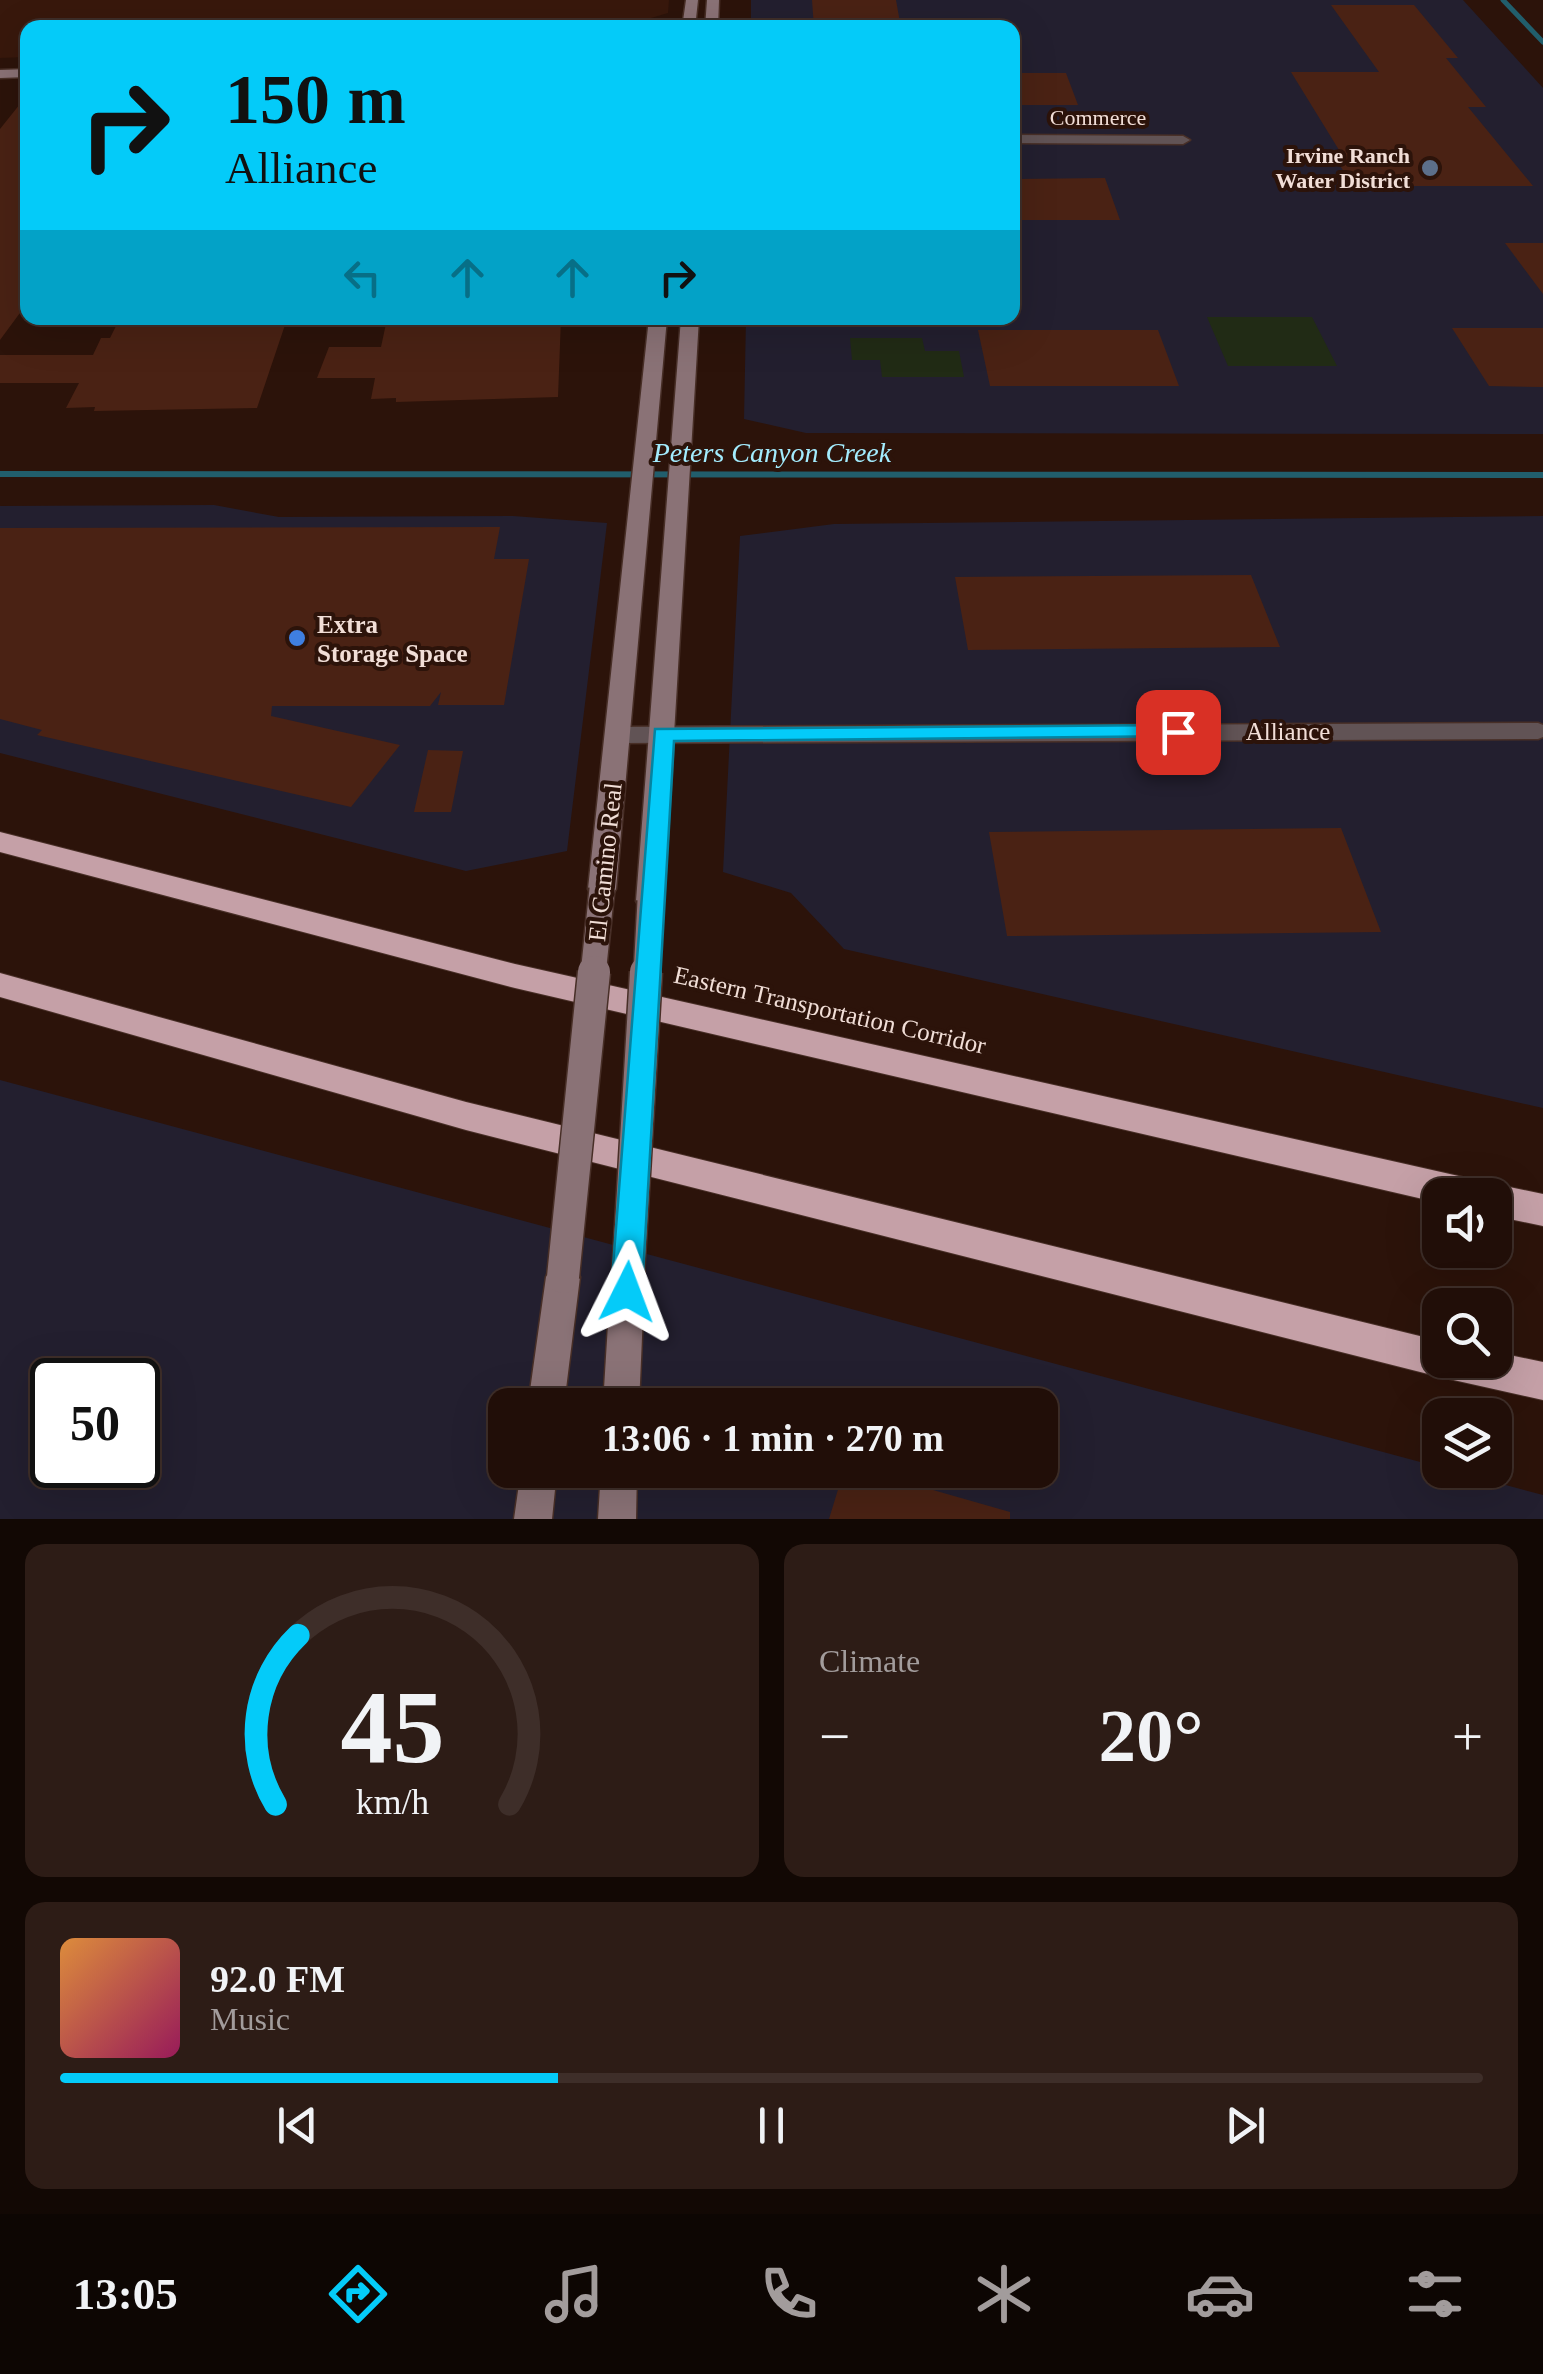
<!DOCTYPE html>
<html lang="en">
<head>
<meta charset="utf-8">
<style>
  :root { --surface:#210e08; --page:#2d1c16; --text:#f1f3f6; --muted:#a29c9c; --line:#3e2e29; --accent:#04cbf9 }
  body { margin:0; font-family:"Times New Roman",serif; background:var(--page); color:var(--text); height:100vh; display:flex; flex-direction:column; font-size:38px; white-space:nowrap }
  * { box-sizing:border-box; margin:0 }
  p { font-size:32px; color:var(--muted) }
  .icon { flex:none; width:55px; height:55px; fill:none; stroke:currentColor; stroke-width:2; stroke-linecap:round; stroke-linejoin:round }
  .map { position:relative; height:1519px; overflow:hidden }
  .panel { display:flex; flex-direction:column; gap:25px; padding:25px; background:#120804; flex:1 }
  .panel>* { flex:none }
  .guide { position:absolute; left:20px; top:20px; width:1000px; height:305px; border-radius:20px; box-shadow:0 10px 40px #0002,0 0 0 2px var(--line); background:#04cbf9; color:#111; overflow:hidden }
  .fabs { position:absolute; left:1422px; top:1178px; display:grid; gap:20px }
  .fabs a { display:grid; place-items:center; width:90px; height:90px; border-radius:20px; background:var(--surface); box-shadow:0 10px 40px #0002,0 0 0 2px var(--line); font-size:50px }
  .speed { position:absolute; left:30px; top:1358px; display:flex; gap:20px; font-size:50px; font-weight:700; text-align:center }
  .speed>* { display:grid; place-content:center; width:130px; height:130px; border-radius:50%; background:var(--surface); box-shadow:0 10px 40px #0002,0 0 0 2px var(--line); line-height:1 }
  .speed .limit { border:5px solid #111; border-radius:15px; background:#fff; color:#111 }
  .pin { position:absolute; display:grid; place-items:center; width:85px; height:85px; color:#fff; margin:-42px; border-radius:20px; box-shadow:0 5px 15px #0006 }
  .me { position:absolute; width:110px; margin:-55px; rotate:3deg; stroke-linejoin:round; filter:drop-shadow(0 0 8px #0008) }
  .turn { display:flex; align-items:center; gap:35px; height:210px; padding:0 40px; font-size:45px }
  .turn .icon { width:130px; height:130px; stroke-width:2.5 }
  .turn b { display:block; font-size:70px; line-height:85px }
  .lanes { display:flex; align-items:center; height:95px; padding:0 40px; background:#0003; justify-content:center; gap:50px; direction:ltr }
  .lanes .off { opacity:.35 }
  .big { font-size:75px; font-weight:800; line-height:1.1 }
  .panel .card { flex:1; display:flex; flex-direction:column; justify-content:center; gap:15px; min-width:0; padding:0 35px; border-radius:20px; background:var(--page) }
  .panel .dial { align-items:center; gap:0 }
  .dial svg { height:260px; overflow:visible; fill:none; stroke:var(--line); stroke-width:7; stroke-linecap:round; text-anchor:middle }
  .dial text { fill:var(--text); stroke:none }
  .song { display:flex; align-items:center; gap:30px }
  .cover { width:120px; height:120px; border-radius:15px; background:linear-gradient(135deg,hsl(30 70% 55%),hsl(330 70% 35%)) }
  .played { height:10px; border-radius:5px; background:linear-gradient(90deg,var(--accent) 35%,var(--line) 35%) }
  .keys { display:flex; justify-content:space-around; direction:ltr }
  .heat { display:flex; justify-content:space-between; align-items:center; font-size:55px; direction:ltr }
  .panel .tiles { flex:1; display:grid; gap:25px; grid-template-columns:1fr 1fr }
  .card:last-child { grid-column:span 2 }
  .trip { position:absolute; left:488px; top:1388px; width:570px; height:100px; border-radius:20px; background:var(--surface); box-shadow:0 10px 40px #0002,0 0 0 2px var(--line); font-weight:800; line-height:100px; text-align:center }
  .dock { display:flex; height:160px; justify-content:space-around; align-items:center; background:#0d0603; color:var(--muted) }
  .dock .icon { width:70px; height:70px }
  .dock .selected { color:var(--accent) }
  .dock b { font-size:45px; color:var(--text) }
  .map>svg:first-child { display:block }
  .commercial { fill:#231f2f; fill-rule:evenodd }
  .built { fill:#38180c }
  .green { fill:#212b15 }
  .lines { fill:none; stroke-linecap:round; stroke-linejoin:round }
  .stream-far1 { stroke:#215e6c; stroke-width:5 }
  .stream { stroke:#215e6c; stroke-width:6 }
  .building { fill:#4a2214 }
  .street-casing { stroke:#482f27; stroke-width:3 }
  .secondary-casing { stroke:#482f27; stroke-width:3 }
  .highway-casing { stroke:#482f27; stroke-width:2 }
  .street { fill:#615355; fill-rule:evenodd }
  .secondary { fill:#8a7276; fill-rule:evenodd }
  .highway { fill:#c5a0a7; fill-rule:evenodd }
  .secondary-bridge-far1-casing { stroke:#482f27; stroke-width:28; stroke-linecap:butt }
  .secondary-bridge-casing { stroke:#482f27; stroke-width:35; stroke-linecap:butt }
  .secondary-bridge-far1 { stroke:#8a7276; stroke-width:25 }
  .secondary-bridge { stroke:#8a7276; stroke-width:32 }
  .route { fill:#04cbf9; stroke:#0384a2; stroke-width:2.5 }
  .service-dot { fill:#5c6f8a; stroke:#2c130a; stroke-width:4 }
  .shop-dot { fill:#3f7fe0; stroke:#2c130a; stroke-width:4 }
  .labels { text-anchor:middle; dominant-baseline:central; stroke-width:8; stroke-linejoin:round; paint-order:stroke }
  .far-street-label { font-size:22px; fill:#f1ded7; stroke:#2c130a }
  .far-poi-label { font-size:22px; font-weight:bold; fill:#f1ded7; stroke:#2c130a; text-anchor:end }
  .poi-label { font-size:25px; font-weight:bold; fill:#f1ded7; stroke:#2c130a; text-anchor:start }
  .street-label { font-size:25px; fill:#f1ded7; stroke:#2c130a }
  .water-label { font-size:28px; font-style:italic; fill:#a3ecfe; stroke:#2c130a }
</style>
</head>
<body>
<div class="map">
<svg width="1543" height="1519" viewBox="0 0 1543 1519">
  <rect width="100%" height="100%" fill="#2c130a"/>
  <!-- commercial -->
  <path class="commercial" d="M751,0H1463L1543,88V434L806,433L744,419L746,318H1012V28L751,27Z
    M214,505L279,517L513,516L607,523L567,851L466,871L0,753V506Z
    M1543,516V1108L844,949L791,893L723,872L740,536L834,524Z
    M0,1080L1543,1495V1519H0ZM52,1380H138V1465H52ZM505,1405H1040V1470H505Z"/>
  <!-- built -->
  <path class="built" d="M0,0H669L668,13L651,18L521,19L356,28H28L27,57L0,58Z"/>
  <!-- green -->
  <path class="green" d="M1207,317H1312L1337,366H1228Z
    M850,338H922L925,351H959L964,377H882L880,360H852Z"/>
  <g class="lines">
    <!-- stream-far1 -->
    <path class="stream-far1" d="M1503,0L1543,42"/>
    <!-- stream -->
    <path class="stream" d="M0,474L1543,475"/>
  </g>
  <!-- building -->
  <path class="building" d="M812,0H896L901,28H814Z
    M1331,5H1414L1458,58H1446L1486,107H1468L1533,186H1353L1330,150H1339L1291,72H1379Z
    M1012,73H1066L1078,105H1012Z
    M28,94V302L0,340V129Z
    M1105,178L1120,220H1012V179Z
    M1505,243H1543V294Z
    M561,318L558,397L396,402V398L371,399L375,378H317L329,347H381L387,319Z
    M286,322L257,408L94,411L95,407L66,408L79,383H0V355H93L101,338H110L116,326Z
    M1452,328H1543V387L1489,386Z
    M978,330H1158L1179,386H990Z
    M500,527L494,559H529L504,705H438L441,692L430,706H272L271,716L400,745L351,807L37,735L42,730L0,719V528Z
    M1251,575L1280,647L968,650L955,577Z
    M428,750L463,751L451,812H414Z
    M1341,828L1381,932L1007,936L989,832Z
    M844,1470H863L1010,1512V1519H829Z"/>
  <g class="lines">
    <!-- street casing -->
    <g class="street-casing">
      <path id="street" d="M1012,135L1183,136L1190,140L1183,144L1012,143Z
        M1538,723L1543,725V737L1538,739L619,743L607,735L619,727Z"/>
    </g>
    <!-- secondary casing -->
    <g class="secondary-casing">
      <path id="secondary" d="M686,0H698L695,28H682Z
        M707,0H719L718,28H705Z
        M28,69V77L0,78V70Z
        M649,318H667L616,889L612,896H592L588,889Z
        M681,318H699L664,901L660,908H640L636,901Z
        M563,1263L575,1267L580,1277L564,1405H528L546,1277L551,1267Z
        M627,1278L639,1282L644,1292L639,1405H603L610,1292L615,1282Z
        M521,1470H557L552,1519H514Z
        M601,1470H637L636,1519H598Z"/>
    </g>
    <!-- highway casing -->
    <g class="highway-casing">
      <path id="highway" d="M0,832L515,964L1472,1179L1487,1187L1495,1184L1543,1194V1226L1495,1216V1195H1440V1203L515,988L0,852Z
        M0,973L466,1102L1440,1341V1360H1495V1352L1543,1362V1400L1440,1377L466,1130L0,997Z"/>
    </g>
    <!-- street -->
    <use href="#street" class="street"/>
    <!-- secondary -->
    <use href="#secondary" class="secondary"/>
    <!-- highway -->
    <use href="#highway" class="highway"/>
    <!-- secondary-bridge-far1 casing -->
    <g class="secondary-bridge-far1-casing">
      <path id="secondary-bridge-far1" d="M593,975L602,889
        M646,975L650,901"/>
    </g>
    <!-- secondary-bridge casing -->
    <g class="secondary-bridge-casing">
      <path id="secondary-bridge" d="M563,1277L594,972
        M627,1292L646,972"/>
    </g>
    <!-- secondary-bridge-far1 -->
    <use href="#secondary-bridge-far1" class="secondary-bridge-far1"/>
    <!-- secondary-bridge -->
    <use href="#secondary-bridge" class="secondary-bridge"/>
  </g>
  <!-- route -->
  <path class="route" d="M1178,725L1190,732L1186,736L674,741L642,1292L638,1301L627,1305L616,1301L611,1292L655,729Z"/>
  <!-- markers -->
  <circle class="service-dot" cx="1430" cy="168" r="10"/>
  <circle class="shop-dot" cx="297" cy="638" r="10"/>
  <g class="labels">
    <!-- far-street labels -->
    <g class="far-street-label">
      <text x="1098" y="117">Commerce</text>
    </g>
    <!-- far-poi labels -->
    <g class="far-poi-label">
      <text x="1410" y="155">Irvine Ranch<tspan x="1410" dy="25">Water District</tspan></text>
    </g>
    <!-- poi labels -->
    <g class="poi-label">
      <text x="317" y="624">Extra<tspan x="317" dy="29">Storage Space</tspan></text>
    </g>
    <!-- street labels -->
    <g class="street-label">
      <text x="1288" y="731">Alliance</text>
      <text transform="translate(605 862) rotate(-84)">El Camino Real</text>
      <text transform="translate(830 1010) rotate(13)">Eastern Transportation Corridor</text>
    </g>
    <!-- water labels -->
    <g class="water-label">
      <text x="772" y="452">Peters Canyon Creek</text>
    </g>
  </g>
</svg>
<div class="fabs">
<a><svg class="icon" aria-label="sound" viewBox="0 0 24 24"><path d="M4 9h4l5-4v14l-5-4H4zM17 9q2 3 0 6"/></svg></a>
<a><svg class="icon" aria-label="search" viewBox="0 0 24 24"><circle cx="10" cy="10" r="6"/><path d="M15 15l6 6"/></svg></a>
<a><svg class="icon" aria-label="layers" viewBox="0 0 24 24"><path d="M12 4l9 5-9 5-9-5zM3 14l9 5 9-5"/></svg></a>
</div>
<div class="speed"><div class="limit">50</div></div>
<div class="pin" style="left:1178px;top:732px;background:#d93025"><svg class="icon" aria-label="arrive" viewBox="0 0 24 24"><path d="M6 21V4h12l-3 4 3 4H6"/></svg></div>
<svg class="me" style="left:627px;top:1292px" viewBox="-20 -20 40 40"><path d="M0-17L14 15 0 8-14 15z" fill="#04cbf9" stroke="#fff" stroke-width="4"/></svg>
<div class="trip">13:06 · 1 min · 270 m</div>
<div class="guide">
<div class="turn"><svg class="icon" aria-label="right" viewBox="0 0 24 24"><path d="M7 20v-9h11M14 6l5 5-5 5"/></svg><div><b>150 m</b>Alliance</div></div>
<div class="lanes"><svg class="icon off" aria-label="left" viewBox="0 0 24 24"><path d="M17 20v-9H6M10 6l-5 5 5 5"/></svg><svg class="icon off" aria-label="ahead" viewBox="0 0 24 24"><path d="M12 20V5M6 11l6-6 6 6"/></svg><svg class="icon off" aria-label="ahead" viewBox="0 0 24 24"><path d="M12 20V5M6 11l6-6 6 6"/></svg><svg class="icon" aria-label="right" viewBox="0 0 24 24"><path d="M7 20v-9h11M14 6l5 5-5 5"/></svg></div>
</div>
</div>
<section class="panel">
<div class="tiles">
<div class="card dial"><svg viewBox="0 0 100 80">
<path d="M14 69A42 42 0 1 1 86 69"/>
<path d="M14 69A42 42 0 0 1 21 17" stroke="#04cbf9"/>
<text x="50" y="56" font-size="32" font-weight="700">45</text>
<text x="50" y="72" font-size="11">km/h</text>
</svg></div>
<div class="card"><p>Climate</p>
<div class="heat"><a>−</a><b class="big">20°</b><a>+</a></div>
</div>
<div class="card">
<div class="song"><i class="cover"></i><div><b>92.0 FM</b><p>Music</p></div></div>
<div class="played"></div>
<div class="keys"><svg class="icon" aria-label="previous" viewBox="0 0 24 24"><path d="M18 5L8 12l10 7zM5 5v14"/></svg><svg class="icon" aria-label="pause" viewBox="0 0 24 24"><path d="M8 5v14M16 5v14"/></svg><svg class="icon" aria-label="next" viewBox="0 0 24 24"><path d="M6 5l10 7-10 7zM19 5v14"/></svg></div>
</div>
</div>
</section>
<nav class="dock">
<b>13:05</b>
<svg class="icon selected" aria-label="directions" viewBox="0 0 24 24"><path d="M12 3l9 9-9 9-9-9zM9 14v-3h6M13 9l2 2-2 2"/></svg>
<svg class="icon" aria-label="music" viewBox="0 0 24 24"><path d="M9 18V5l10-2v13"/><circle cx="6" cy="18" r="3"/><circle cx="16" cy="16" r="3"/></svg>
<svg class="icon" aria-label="phone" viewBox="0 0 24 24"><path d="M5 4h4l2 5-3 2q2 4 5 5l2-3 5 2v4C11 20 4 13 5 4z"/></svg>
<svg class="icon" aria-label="climate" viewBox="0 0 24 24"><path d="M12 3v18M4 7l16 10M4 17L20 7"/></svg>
<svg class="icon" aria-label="car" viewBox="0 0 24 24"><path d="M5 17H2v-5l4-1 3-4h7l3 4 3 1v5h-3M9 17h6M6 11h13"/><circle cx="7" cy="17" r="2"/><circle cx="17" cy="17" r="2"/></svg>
<svg class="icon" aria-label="filters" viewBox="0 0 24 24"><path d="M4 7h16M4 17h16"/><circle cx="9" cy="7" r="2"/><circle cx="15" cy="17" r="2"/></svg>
</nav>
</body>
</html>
